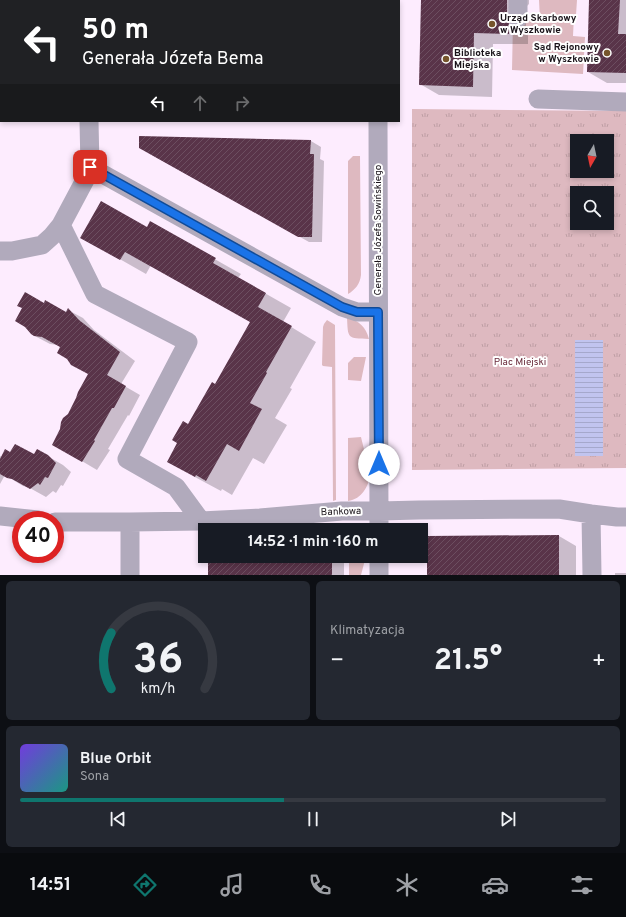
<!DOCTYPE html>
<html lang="pl">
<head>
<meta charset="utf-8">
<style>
  :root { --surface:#171b24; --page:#242831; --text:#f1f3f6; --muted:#9ea1a6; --line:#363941; --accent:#0f766e }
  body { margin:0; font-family:Overpass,sans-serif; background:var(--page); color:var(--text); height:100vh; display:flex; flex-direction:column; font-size:15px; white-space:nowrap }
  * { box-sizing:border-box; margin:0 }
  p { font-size:13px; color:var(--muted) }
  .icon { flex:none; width:22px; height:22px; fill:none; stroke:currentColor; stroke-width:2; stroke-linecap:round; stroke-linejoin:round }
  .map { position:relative; height:575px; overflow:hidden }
  .drawer { display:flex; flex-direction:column; gap:6px; padding:6px; background:#0d0f14; flex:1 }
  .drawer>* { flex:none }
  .top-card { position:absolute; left:0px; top:0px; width:400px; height:122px; box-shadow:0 2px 6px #0003; background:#202124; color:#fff; overflow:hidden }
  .needle { width:26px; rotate:189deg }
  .fabs { position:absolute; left:570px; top:134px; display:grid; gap:8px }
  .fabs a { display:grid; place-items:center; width:44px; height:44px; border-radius:0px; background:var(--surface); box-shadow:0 2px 6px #0003; font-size:20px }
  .speed { position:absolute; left:12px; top:511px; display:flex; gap:8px; font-size:20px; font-weight:700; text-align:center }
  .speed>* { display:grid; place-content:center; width:52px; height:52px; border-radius:50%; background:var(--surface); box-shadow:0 2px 6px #0003; line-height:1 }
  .speed .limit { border:6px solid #d22; background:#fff; color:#111 }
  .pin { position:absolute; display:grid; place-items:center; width:34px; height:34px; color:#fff; margin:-17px; border-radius:8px; box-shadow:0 2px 6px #0006 }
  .me { position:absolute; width:44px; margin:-22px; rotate:0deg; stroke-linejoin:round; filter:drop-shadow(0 0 3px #0008) }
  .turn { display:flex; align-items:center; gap:14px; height:84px; padding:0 16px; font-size:18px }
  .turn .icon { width:52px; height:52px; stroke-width:2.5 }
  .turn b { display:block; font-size:28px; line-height:34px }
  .lanes { display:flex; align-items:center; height:38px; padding:0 16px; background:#0003; justify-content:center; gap:20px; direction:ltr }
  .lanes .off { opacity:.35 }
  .big { font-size:30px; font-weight:700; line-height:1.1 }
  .drawer .widget { flex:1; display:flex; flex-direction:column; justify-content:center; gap:6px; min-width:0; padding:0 14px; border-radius:6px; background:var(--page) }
  .drawer .dial { align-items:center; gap:0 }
  .dial svg { height:104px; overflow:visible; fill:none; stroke:var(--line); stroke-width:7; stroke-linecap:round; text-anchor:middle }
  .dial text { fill:var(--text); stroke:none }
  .song { display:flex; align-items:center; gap:12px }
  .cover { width:48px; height:48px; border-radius:6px; background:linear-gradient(135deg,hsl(260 70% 55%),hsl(170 70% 35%)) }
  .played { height:4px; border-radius:2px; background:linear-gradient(90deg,var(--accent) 45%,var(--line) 45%) }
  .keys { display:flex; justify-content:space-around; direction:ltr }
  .heat { display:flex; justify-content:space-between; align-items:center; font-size:22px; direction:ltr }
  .drawer .tiles { flex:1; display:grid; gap:6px; grid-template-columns:1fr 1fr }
  .widget:last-child { grid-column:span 2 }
  .trip { position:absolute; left:198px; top:523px; width:230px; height:40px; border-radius:0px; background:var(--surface); box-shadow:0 2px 6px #0003; font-weight:700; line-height:40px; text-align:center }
  .dock { display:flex; height:64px; justify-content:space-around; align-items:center; background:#090b0e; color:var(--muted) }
  .dock .icon { width:28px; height:28px }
  .dock .on { color:var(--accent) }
  .dock b { font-size:18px; color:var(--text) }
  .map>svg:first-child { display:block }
  .grass { fill:#deb9c0 }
  .park { fill:url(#park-tufts); fill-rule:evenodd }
  .water { fill:url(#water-rules) }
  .shadow { fill:#0003 }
  .building { fill:url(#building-hatch) }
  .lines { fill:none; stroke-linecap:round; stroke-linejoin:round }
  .minor { stroke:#b1aabc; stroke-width:19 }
  .route-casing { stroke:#114b97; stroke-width:10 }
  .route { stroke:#1a73e8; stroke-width:7 }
  .poi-dot { fill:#76552c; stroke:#fff; stroke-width:1.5 }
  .labels { text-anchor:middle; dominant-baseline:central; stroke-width:4; stroke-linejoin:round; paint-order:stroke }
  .poi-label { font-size:10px; font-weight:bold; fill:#191319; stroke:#fff; text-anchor:start }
  .street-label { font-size:10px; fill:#191319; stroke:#fff }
  .park-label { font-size:10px; fill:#692b3b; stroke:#fff }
</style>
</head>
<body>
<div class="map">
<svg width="626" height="575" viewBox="0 0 626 575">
  <defs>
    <pattern id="park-tufts" width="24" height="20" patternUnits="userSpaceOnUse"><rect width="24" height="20" fill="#deb9c0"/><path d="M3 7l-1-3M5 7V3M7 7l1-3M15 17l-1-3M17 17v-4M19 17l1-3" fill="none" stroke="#be9ea4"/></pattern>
    <pattern id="water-rules" width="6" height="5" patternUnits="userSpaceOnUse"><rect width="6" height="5" fill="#c1c4ef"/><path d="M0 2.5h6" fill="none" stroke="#a5a8cc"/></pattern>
    <pattern id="building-hatch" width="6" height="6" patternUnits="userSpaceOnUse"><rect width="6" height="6" fill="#593449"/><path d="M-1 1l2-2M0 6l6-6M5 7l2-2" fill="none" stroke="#6c4e60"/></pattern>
  </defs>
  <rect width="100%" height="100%" fill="#fdecfe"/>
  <!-- grass -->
  <path class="grass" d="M539,0H577L576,15H574L573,36L585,37L583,74L512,70L513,21L540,20Z
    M353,156H360L361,275C360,284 355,290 348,294V161Z
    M347,317C359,321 366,327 369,339C347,338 348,339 347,317Z
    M327,320L335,325L336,500L333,501L332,367L323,366L322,365L323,327L324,324Z
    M354,357H366L361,381L348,380V363Z
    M361,437L370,474C369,486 362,499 348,501V438Z
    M354,556H366L361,575H349V561Z"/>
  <!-- park -->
  <path class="park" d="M412,109L626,111V468L412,470ZM577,141H607V171H577ZM577,193H607V223H577Z"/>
  <!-- water -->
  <path class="water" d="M575,340H603V456H575Z"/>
  <!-- shadow -->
  <path class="shadow" d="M0,0H80V1H1V66H0Z
    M125,0H216V1H125Z
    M422,0H529V4L527,6L526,11V30L528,36V44H493L492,97L439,95L420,84Z
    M590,0H626V83H607L588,72Z
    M311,141L321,147L320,159L324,161L322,242H309L150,154Z
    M151,223L241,274L238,278L291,308L283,322L316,342L290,388L292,389L275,418L287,425L264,464L253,458L232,495L222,489L221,491L193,476L189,425L215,385L251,322L151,265L146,274L81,237L148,228Z
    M44,304L66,313L68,310L83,318L94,330L135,361L121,384L140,395L129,416L128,415L108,449L110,450L97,470L53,444L89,374L62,347L58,345L50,344L31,334Z
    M37,450L63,465L71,472L63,486L61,485L56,493L53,491L46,497L28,487L23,486L5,475L0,484V456L2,457L10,453L34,456Z
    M559,536L576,546V575H428Z
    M209,556H344V575H209Z
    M615,573H626V575H615Z"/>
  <!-- building -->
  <path class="building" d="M421,0H507V18L509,24V34L474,33L473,87L419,85Z
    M589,0H620L618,34H626V73L587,72Z
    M139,136L311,140L310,154H314L312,237H298L139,148Z
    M101,201L147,227L150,221L216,258L213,263L266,293L258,307L292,326L266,372L267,373L250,403L262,409L239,451L227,444L206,481L196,475L195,477L167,462L177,443L172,440L183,421L188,424L212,382L215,384L250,322L125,252L120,260L80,238Z
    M25,292L44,303L45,300L66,312L68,308L79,320L120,352L107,375L126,386L114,408H112L94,440L95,441L82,462L52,445L60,429L61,422L63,418L68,414L76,398L78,392L88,374L71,365L67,359L57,353L60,347L42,337L34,336L31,334L25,327L15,321L22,308L17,306Z
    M15,444L34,454L37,449L48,455L56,463L48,478L45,477L40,485L38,483L30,489L12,479L7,478L0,474V459L5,449L10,452Z
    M559,535V575H427V536Z
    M208,556H332V575H208Z"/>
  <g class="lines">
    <!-- minor -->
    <path class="minor" d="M368,0V1
      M390,0V1
      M518,0V18
      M89,1V0
      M0,87H1
      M538,99L626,102
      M378,121L379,530
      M90,167L342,307L357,312H378
      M61,225L95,294L188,342L127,459L176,487L201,521
      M0,251H12L42,245L52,236L61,225L86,178L90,167L89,121
      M591,514L592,575
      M0,516L38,520
      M55,522H130L201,521L260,518L342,511H379L419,510L559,509L591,514L617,517H626
      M379,556V575
      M130,575V522"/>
  </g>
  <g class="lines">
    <!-- route casing -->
    <g class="route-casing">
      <path id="route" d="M90,167L342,307L357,312H378L379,464"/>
    </g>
    <!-- route -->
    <use href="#route" class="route"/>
  </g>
  <!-- markers -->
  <g class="poi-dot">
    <circle cx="492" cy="24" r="4"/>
    <circle cx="607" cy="53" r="4"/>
    <circle cx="446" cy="59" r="4"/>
  </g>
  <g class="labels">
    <!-- poi labels -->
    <g class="poi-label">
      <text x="500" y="18">Urząd Skarbowy<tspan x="500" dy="12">w Wyszkowie</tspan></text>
      <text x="599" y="47" text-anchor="end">Sąd Rejonowy<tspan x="599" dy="12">w Wyszkowie</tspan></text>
      <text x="454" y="53">Biblioteka<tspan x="454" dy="12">Miejska</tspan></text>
    </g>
    <!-- street labels -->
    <g class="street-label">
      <text transform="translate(378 230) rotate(-90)">Generała Józefa Sowińskiego</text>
      <text transform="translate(341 512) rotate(-2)">Bankowa</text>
    </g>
    <!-- park labels -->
    <g class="park-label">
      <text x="520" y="362">Plac Miejski</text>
    </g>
  </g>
</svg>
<div class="fabs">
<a><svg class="needle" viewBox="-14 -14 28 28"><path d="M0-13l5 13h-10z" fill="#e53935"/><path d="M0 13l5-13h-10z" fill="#9ea1a6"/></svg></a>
<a><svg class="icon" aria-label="search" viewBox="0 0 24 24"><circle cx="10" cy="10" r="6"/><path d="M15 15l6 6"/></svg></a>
</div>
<div class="speed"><div class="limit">40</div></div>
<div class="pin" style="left:90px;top:167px;background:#d93025"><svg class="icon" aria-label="arrive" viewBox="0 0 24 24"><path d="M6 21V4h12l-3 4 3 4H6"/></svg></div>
<svg class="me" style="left:379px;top:464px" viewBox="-20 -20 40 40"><circle r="19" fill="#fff"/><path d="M0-13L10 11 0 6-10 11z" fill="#1a73e8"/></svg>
<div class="trip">14:52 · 1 min · 160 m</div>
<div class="top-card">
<div class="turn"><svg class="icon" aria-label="left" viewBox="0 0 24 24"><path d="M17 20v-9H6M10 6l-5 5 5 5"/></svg><div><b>50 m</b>Generała Józefa Bema</div></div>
<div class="lanes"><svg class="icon" aria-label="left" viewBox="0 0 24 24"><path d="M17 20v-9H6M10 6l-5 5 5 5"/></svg><svg class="icon off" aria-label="ahead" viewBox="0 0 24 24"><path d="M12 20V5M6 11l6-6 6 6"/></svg><svg class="icon off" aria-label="right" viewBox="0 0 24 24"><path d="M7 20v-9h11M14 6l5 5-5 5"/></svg></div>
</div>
</div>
<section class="drawer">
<div class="tiles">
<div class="widget dial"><svg viewBox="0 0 100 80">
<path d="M14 69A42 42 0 1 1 86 69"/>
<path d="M14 69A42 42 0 0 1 14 26" stroke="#0f766e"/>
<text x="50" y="56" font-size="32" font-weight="700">36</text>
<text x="50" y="72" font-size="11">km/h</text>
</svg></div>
<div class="widget"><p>Klimatyzacja</p>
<div class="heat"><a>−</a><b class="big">21.5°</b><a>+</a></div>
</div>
<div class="widget">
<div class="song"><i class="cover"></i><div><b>Blue Orbit</b><p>Sona</p></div></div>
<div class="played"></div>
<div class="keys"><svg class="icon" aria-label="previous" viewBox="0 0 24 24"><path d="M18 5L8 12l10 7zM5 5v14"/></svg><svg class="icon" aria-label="pause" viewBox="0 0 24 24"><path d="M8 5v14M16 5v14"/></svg><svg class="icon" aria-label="next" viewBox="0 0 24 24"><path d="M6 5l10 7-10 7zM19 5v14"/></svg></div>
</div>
</div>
</section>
<nav class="dock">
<b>14:51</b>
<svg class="icon on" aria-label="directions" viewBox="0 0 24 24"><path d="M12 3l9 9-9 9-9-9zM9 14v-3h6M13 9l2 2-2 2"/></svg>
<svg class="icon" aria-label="music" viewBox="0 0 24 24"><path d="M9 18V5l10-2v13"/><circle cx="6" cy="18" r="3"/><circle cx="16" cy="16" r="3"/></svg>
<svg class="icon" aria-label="phone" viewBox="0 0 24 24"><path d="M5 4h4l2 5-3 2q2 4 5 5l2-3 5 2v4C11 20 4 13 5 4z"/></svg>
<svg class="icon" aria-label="climate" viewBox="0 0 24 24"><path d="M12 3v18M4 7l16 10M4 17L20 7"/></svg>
<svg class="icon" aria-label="car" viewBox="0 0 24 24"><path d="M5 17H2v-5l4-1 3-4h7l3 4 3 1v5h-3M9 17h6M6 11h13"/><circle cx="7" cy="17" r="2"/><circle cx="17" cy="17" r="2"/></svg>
<svg class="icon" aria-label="filters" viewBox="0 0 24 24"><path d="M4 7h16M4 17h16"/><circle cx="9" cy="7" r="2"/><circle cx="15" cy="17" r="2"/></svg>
</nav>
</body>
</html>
